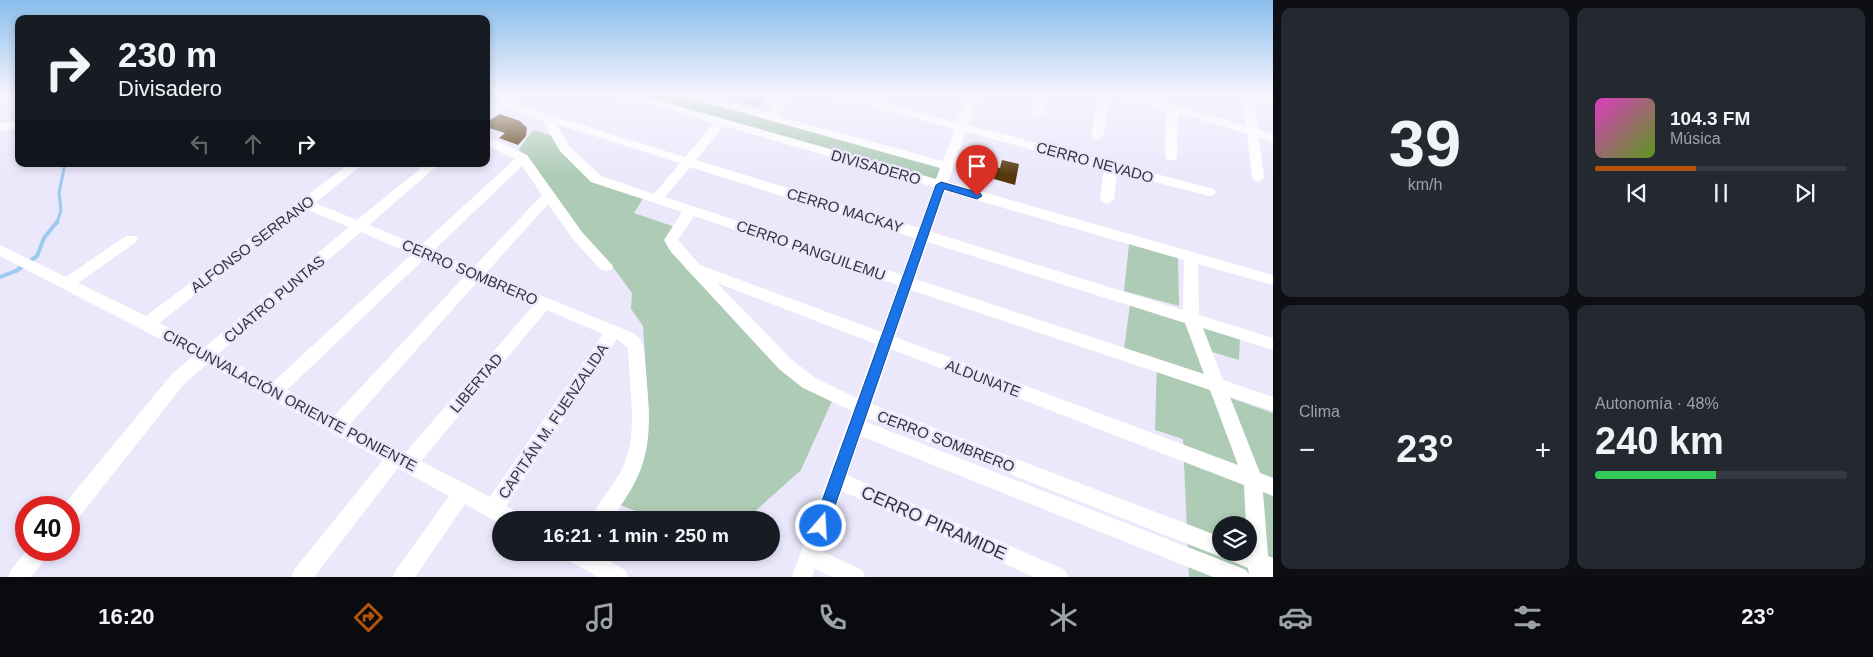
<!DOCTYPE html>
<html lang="es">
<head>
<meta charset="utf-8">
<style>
  :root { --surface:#171b24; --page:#242831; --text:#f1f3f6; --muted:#9ea1a6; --line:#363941; --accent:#b45309 }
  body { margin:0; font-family:Helvetica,sans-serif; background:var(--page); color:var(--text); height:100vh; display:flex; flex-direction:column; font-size:19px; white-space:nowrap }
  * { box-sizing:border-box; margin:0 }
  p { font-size:16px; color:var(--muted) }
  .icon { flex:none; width:28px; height:28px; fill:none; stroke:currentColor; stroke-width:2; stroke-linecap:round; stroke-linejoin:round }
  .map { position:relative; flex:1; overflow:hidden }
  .side { display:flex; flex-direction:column; gap:8px; padding:8px; background:#0d0f14; width:600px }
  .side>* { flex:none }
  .top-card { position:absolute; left:15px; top:15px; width:475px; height:152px; border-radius:10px; box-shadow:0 2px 8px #0003; background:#171b24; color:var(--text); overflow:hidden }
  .controls { position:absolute; left:1212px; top:516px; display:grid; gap:10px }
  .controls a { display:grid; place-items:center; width:45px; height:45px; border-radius:50%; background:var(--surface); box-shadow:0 2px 8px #0003; font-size:25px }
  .speed { position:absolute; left:15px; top:496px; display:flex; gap:10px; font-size:25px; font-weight:700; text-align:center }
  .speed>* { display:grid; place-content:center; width:65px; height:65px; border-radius:50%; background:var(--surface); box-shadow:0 2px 8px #0003; line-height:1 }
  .speed .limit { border:8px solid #d22; background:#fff; color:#111 }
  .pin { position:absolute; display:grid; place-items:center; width:42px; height:42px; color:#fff; margin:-51px -21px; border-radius:50% 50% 50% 0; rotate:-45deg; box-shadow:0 0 5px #0007 }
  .pin .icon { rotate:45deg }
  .me { position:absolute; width:55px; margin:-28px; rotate:19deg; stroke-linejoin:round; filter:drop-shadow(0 0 4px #0008) }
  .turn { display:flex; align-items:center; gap:18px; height:105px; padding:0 20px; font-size:22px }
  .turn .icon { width:65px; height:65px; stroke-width:2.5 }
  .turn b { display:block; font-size:35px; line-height:42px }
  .lanes { display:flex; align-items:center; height:48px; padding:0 20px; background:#0003; justify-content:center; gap:25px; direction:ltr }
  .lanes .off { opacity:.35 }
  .big { font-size:38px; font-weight:700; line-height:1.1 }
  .side .widget { flex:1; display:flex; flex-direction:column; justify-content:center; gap:8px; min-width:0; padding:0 18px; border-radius:10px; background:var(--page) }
  .side .dial { align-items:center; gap:0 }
  .dial b { font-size:65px; line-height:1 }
  .song { display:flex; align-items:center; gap:15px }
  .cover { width:60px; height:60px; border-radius:8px; background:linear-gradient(135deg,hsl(310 70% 55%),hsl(90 70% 35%)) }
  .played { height:5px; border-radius:2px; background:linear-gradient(90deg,var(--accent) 40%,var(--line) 40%) }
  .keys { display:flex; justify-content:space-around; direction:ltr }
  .heat { display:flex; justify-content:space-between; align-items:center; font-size:28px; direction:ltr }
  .charge { height:8px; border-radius:4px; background:linear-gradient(90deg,#34c759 48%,var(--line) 0) }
  .side .tiles { flex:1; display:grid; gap:8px; grid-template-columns:repeat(2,1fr) }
  .trip { position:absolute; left:492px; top:511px; width:288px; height:50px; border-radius:25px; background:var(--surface); box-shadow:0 2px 8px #0003; font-weight:700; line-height:50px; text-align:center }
  .tabs { display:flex; height:80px; justify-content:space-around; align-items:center; background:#090b0e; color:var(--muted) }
  .tabs .icon { width:35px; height:35px }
  .tabs .on { color:var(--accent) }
  .tabs b { font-size:22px; color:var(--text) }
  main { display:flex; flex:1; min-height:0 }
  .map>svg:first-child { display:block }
  .green { fill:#adcbb5; fill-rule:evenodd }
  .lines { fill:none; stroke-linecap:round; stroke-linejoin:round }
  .stream-far1 { stroke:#9dcaf0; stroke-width:3 }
  .stream { stroke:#9dcaf0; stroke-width:4 }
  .building { fill:#55370b }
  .minor { fill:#fff; fill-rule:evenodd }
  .route { fill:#1a73e8; stroke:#114b97 }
  .labels { text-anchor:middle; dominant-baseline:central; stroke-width:5; stroke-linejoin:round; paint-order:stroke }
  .street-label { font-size:15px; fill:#35333d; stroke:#ece8fc }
  .near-street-label { font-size:18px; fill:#35333d; stroke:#ece8fc }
</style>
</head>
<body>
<main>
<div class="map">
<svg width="1273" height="577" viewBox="0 0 1273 577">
  <rect width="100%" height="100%" fill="#ece8fc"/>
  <!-- green -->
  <path class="green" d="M632,94H680L942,167L937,182Z
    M711,94H768L759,107Z
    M533,130L552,136L592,179L644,197L634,213L675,227L668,240L687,270L729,311L832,401L801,470L753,513L734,520H662L608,501L649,419L643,326L631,309L632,293L609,262L574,228L519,149Z
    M1129,244L1178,257L1179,306L1124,291Z
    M1130,304L1240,339L1239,360L1205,350L1225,396L1273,413V577H1189L1183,439L1155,430L1157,359L1124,349ZM1221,525H1249V552H1221Z"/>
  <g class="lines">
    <!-- stream-far1 -->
    <path class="stream-far1" d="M57,223L61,210L59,193L65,164"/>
    <!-- stream -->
    <path class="stream" d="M0,277L16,271L37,256L44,238L57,222"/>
  </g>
  <!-- building -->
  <path class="building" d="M500,114L520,121L527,128L526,136L518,145L499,138L505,133L486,127V123Z
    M969,159L1000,168L1002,160L1019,164L1015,185L966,171Z"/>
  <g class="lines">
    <!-- minor -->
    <path class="minor" d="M19,94V99L0,102V96Z
      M508,94H521L511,103L685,157L714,123L620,96L618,94H636L936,179L940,168L683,96L681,94H700L768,113L779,94H791L778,116L943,161L955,129L831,96L829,94H848L957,122L967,94H979L968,125L1214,189L1216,192L1214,195L1209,196L1117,172L1114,200L1107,204L1100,200L1104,169L966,132L948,182L1273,275V285L1198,264L1199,315L1273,338V350L1203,328L1223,380L1273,397V411L1230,397L1260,473L1273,478V496L1263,492L1268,556L1273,558V577H1213L861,436L847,475L1065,570L1068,577H1034L842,491L821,551L862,570L865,577H832L815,569L812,577H792L852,411L803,388L779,369L671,252L664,240L682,212L591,182L560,151L542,120L505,108L486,121V112ZM556,124L680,163L654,194L601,176L569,146ZM724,126L934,187L919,228L696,160ZM690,167L915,238L902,275L665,197ZM945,191L1184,260L1183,310L931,232ZM694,216L898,285L881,332L700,265L678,240ZM928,242L1185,323L1204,374L915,279ZM717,283L876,344L857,398L815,378L791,359ZM911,290L1210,390L1238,465L895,337ZM891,349L1244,485L1246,525H1249V552H1221V537L872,404ZM867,418L1221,557L1225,555L1227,559L1248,568L1249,575L1246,570L1239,567L866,422Z
      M1036,94H1048L1042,115L1036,118L1030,115Z
      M1099,94H1111L1103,136L1097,140L1091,136Z
      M1118,94H1136L1246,126L1242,94H1254L1258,130L1273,134V142L1259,138L1264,178L1258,182L1252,178L1247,134L1178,113L1177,157L1175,160H1167L1165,157L1166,110L1120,96Z
      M1255,94H1273V100L1257,96Z
      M19,121V128L0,131V123Z
      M486,136L527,155L582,232L613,266L611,270L606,271L601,270L572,238L548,204L486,273L633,333L640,339L644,348C646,384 654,424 644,459C638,482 624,501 611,520H590C598,501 614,486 623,467C639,432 629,386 628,348L617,339L506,506L520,513L523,520H501V524L465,504L415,577H393L396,570L449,496L398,468L314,577H291L294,570L383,460L207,364L184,384L76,521L69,523V508L62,507L172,374L193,356L0,256V245L66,277L126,236H136L138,239L136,242L78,283L146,316L349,164H363L315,203L357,220L426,164H439L369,225L420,246L515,159L486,145ZM522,166L542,195L473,268L433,251ZM306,209L349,227L205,347L159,323ZM361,232L412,254L272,383L218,354ZM424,259L465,276L334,416L287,390ZM478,281L534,305L405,453L350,424ZM547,310L603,334L490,497L421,461Z
      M27,550H50L47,557L31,577H8L11,570Z
      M563,552H594L625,570L628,577H598L566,559Z"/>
  </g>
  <!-- sky -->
  <linearGradient id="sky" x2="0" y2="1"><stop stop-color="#8abdeb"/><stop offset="0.54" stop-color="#f6f5fe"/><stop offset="1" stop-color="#f6f5fe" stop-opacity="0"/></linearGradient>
  <rect width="1273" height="175" fill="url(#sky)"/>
  <!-- route -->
  <path class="route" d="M941,182L980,193L982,196L977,199L944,189L828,526L826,531L821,533L815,531L813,526L936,185Z"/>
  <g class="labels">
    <!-- street labels -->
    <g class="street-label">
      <text transform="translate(1095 162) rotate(15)">CERRO NEVADO</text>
      <text transform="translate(876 167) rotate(16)">DIVISADERO</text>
      <text transform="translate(845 210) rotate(17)">CERRO MACKAY</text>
      <text transform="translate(252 244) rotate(-37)">ALFONSO SERRANO</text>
      <text transform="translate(811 250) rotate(19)">CERRO PANGUILEMU</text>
      <text transform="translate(470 272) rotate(23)">CERRO SOMBRERO</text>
      <text transform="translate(274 299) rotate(-40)">CUATRO PUNTAS</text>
      <text transform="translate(983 378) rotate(21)">ALDUNATE</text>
      <text transform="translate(476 383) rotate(-50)">LIBERTAD</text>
      <text transform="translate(290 400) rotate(28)">CIRCUNVALACIÓN ORIENTE PONIENTE</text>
      <text transform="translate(553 421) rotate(-56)">CAPITÁN M. FUENZALIDA</text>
      <text transform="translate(946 441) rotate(21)">CERRO SOMBRERO</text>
    </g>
    <!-- near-street labels -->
    <g class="near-street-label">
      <text transform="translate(934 523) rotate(24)">CERRO PIRAMIDE</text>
    </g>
  </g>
</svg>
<div class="controls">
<a><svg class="icon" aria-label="layers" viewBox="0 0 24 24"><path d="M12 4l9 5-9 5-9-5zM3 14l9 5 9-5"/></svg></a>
</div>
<div class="speed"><div class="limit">40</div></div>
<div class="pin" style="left:977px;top:196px;background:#d93025"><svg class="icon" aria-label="arrive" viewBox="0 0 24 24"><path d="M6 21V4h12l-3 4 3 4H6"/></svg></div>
<svg class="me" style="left:821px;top:526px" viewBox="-20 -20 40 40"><circle r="17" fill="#1a73e8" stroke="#fff" stroke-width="3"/><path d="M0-11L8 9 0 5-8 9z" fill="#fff"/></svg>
<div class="trip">16:21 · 1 min · 250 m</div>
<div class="top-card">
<div class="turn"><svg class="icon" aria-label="right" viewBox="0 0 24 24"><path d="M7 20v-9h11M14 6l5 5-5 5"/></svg><div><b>230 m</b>Divisadero</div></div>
<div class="lanes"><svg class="icon off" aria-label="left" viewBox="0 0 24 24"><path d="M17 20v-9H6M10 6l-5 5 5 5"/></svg><svg class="icon off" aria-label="ahead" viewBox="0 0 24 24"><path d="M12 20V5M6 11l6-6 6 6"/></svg><svg class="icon" aria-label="right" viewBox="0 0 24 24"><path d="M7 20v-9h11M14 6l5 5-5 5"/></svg></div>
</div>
</div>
<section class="side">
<div class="tiles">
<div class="widget dial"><b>39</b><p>km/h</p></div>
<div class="widget">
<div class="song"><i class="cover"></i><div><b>104.3 FM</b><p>Música</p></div></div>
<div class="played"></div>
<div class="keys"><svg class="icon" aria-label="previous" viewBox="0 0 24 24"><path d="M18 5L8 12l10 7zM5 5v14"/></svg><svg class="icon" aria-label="pause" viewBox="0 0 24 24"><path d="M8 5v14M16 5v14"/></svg><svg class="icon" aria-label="next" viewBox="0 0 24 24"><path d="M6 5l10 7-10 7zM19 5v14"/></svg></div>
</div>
<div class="widget"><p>Clima</p>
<div class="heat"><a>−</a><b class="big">23°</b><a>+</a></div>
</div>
<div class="widget"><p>Autonomía · 48%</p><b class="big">240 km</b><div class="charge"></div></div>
</div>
</section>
</main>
<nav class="tabs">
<b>16:20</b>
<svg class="icon on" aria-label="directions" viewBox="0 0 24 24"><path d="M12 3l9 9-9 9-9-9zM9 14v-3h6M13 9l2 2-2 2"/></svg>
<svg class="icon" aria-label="music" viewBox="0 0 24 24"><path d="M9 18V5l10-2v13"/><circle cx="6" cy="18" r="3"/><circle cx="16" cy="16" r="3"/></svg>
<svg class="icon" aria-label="phone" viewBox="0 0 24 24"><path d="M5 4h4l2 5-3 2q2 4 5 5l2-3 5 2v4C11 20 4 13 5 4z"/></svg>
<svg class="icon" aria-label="climate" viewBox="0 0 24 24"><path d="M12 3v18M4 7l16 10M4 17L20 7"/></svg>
<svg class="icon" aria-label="car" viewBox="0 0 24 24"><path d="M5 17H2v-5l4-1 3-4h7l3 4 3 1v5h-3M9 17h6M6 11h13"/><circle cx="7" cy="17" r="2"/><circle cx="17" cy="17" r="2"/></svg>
<svg class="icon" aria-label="filters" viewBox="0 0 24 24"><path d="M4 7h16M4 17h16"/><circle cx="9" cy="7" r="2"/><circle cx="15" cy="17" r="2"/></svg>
<b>23°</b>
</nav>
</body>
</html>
